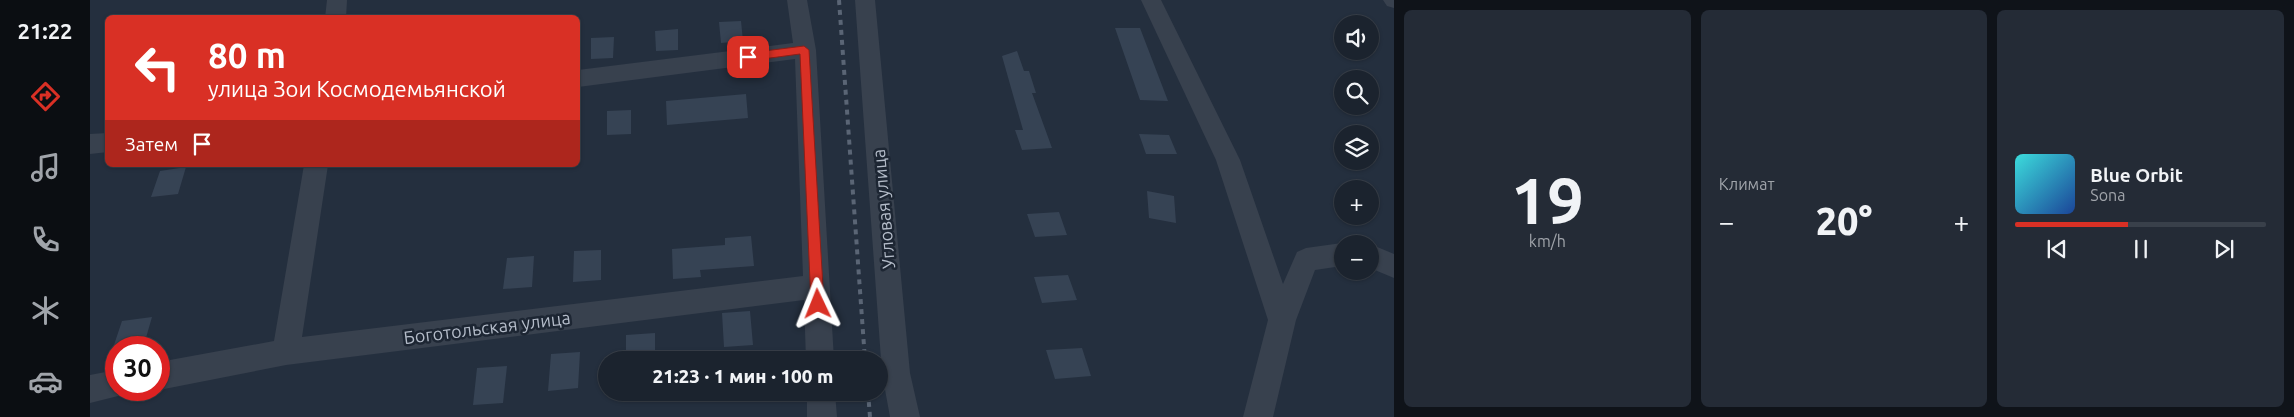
<!DOCTYPE html>
<html lang="ru">
<head>
<meta charset="utf-8">
<style>
  :root { --surface:#1b232e; --page:#242b36; --text:#f1f3f6; --muted:#a0a4aa; --line:#39404a; --accent:#d93025 }
  body { margin:0; font-family:Ubuntu,sans-serif; background:var(--page); color:var(--text); height:100vh; display:flex; flex-direction:column; font-size:19px; white-space:nowrap }
  * { box-sizing:border-box; margin:0 }
  p { font-size:16px; color:var(--muted) }
  .icon { flex:none; width:28px; height:28px; fill:none; stroke:currentColor; stroke-width:2; stroke-linecap:round; stroke-linejoin:round }
  .map { position:relative; flex:1; overflow:hidden }
  .drawer { display:flex; flex-direction:column; gap:10px; padding:10px; background:#0f1319; width:900px }
  .drawer>* { flex:none }
  .top-card { position:absolute; left:15px; top:15px; width:475px; height:152px; border-radius:8px; box-shadow:0 1px 4px #0004,0 0 0 1px var(--line); background:#d93025; color:#fff; overflow:hidden }
  .fabs { position:absolute; left:1244px; top:15px; display:grid; gap:10px }
  .fabs a { display:grid; place-items:center; width:45px; height:45px; border-radius:50%; background:var(--surface); box-shadow:0 1px 4px #0004,0 0 0 1px var(--line); font-size:25px }
  .speed { position:absolute; left:15px; top:336px; display:flex; gap:10px; font-size:25px; font-weight:700; text-align:center }
  .speed>* { display:grid; place-content:center; width:65px; height:65px; border-radius:50%; background:var(--surface); box-shadow:0 1px 4px #0004,0 0 0 1px var(--line); line-height:1 }
  .speed .limit { border:8px solid #d22; background:#fff; color:#111 }
  .pin { position:absolute; display:grid; place-items:center; width:42px; height:42px; color:#fff; margin:-21px; border-radius:10px; box-shadow:0 2px 8px #0006 }
  .me { position:absolute; width:55px; margin:-28px; rotate:358deg; stroke-linejoin:round; filter:drop-shadow(0 0 4px #0008) }
  .turn { display:flex; align-items:center; gap:18px; height:105px; padding:0 20px; font-size:22px }
  .turn .icon { width:65px; height:65px; stroke-width:2.5 }
  .turn b { display:block; font-size:35px; line-height:42px }
  .then { display:flex; align-items:center; height:48px; padding:0 20px; background:#0003; gap:10px; font-size:19px }
  .big { font-size:38px; font-weight:800; line-height:1.1 }
  .drawer .widget { flex:1; display:flex; flex-direction:column; justify-content:center; gap:8px; min-width:0; padding:0 18px; border-radius:8px; background:var(--page) }
  .drawer .dial { align-items:center; gap:0 }
  .dial b { font-size:65px; line-height:1 }
  .song { display:flex; align-items:center; gap:15px }
  .cover { width:60px; height:60px; border-radius:8px; background:linear-gradient(135deg,hsl(180 70% 55%),hsl(220 70% 35%)) }
  .played { height:5px; border-radius:2px; background:linear-gradient(90deg,var(--accent) 45%,var(--line) 45%) }
  .keys { display:flex; justify-content:space-around; direction:ltr }
  .heat { display:flex; justify-content:space-between; align-items:center; font-size:28px; direction:ltr }
  .drawer .tiles { flex:1; display:grid; gap:10px; grid-template-columns:repeat(3,1fr) }
  .trip { position:absolute; left:508px; top:351px; width:290px; height:50px; border-radius:25px; background:var(--surface); box-shadow:0 1px 4px #0004,0 0 0 1px var(--line); font-weight:800; line-height:50px; text-align:center }
  main { display:flex; flex:1; min-height:0 }
  .tabs { display:flex; flex-direction:column; width:90px; justify-content:space-around; align-items:center; background:#0b0e12; color:var(--muted) }
  .tabs .icon { width:35px; height:35px }
  .tabs .active { color:var(--accent) }
  .tabs b { font-size:22px; color:var(--text) }
  .map>svg:first-child { display:block }
  .building { fill:#364354 }
  .lines { fill:none; stroke-linecap:round; stroke-linejoin:round }
  .minor { fill:#38414e; fill-rule:evenodd }
  .rail { stroke:#5a6575; stroke-width:4; stroke-dasharray:5 5; stroke-linecap:butt }
  .route { fill:#d93025; stroke:#8d1f18 }
  .labels { text-anchor:middle; dominant-baseline:central; stroke-width:5; stroke-linejoin:round; paint-order:stroke }
  .street-label { font-size:18px; fill:#b4bcc9; stroke:#1d2633 }
</style>
</head>
<body>
<main>
<nav class="tabs">
<b>21:22</b>
<svg class="icon active" aria-label="directions" viewBox="0 0 24 24"><path d="M12 3l9 9-9 9-9-9zM9 14v-3h6M13 9l2 2-2 2"/></svg>
<svg class="icon" aria-label="music" viewBox="0 0 24 24"><path d="M9 18V5l10-2v13"/><circle cx="6" cy="18" r="3"/><circle cx="16" cy="16" r="3"/></svg>
<svg class="icon" aria-label="phone" viewBox="0 0 24 24"><path d="M5 4h4l2 5-3 2q2 4 5 5l2-3 5 2v4C11 20 4 13 5 4z"/></svg>
<svg class="icon" aria-label="climate" viewBox="0 0 24 24"><path d="M12 3v18M4 7l16 10M4 17L20 7"/></svg>
<svg class="icon" aria-label="car" viewBox="0 0 24 24"><path d="M5 17H2v-5l4-1 3-4h7l3 4 3 1v5h-3M9 17h6M6 11h13"/><circle cx="7" cy="17" r="2"/><circle cx="17" cy="17" r="2"/></svg>
</nav>
<div class="map">
<svg width="1304" height="417" viewBox="0 0 1304 417">
  <rect width="100%" height="100%" fill="#242f3e"/>
  <!-- building -->
  <path class="building" d="M651,21L653,41L631,43L629,22Z
    M1025,28H1050L1078,101L1050,100Z
    M588,29V50L566,51L565,31Z
    M524,37L523,58L501,59V38Z
    M927,51L934,71H939L946,93H942L962,148L932,150L925,130H933L912,56Z
    M656,94L658,118L577,125L576,101Z
    M541,110V134L517,135V111Z
    M1049,134L1079,135L1087,154H1056Z
    M96,167L88,194L61,197L70,171Z
    M1057,191L1084,196L1086,223L1059,218Z
    M969,212L977,235L945,237L937,214Z
    M661,236L664,266L610,270L611,277L583,279L582,249L635,245V238Z
    M511,250V280L483,282L484,251Z
    M444,256L442,287L413,289L417,258Z
    M978,275L987,300L952,303L944,277Z
    M660,311L663,345L634,347L632,313Z
    M62,317L53,348H23L32,321Z
    M565,333V360H536V335Z
    M992,348L1001,376L965,379L956,350Z
    M490,352L488,388L458,391L461,354Z
    M417,366L413,403L383,405L387,368Z"/>
  <g class="lines">
    <!-- minor -->
    <path class="minor" d="M237,0H257L256,18H235Z
      M697,0H717L726,50L744,360H716L714,300L196,365L69,390V362L184,341L214,165H238L212,337L713,276L705,59L488,87V70L703,43Z
      M765,0H785L820,373L830,417H800L792,373Z
      M1051,0H1071L1150,160L1193,284L1207,252L1216,248L1252,243L1253,244L1252,266L1225,270L1206,320L1183,417H1153L1178,320L1126,160Z
      M1293,0H1304V8L1297,6Z
      M18,133V152L0,154V134Z
      M1280,244L1304,254V278L1280,268Z
      M26,370V390H38L36,394L0,403V375Z
      M717,392H745L747,417H717Z"/>
    <!-- rail -->
    <path class="rail" d="M749,0L775,360
      M778,392L780,417"/>
  </g>
  <!-- route -->
  <path class="route" d="M714,46L719,50L734,304L732,309L728,310L723,309L721,304L710,54L658,61L653,57L658,53Z"/>
  <g class="labels">
    <!-- street labels -->
    <g class="street-label">
      <text transform="translate(793 209) rotate(-95)">Угловая улица</text>
      <text transform="translate(397 327) rotate(-7)">Боготольская улица</text>
    </g>
  </g>
</svg>
<div class="fabs">
<a><svg class="icon" aria-label="sound" viewBox="0 0 24 24"><path d="M4 9h4l5-4v14l-5-4H4zM17 9q2 3 0 6"/></svg></a>
<a><svg class="icon" aria-label="search" viewBox="0 0 24 24"><circle cx="10" cy="10" r="6"/><path d="M15 15l6 6"/></svg></a>
<a><svg class="icon" aria-label="layers" viewBox="0 0 24 24"><path d="M12 4l9 5-9 5-9-5zM3 14l9 5 9-5"/></svg></a>
<a>+</a>
<a>−</a>
</div>
<div class="speed"><div class="limit">30</div></div>
<div class="pin" style="left:658px;top:57px;background:#d93025"><svg class="icon" aria-label="arrive" viewBox="0 0 24 24"><path d="M6 21V4h12l-3 4 3 4H6"/></svg></div>
<svg class="me" style="left:728px;top:304px" viewBox="-20 -20 40 40"><path d="M0-17L14 15 0 8-14 15z" fill="#d93025" stroke="#fff" stroke-width="4"/></svg>
<div class="trip">21:23 · 1 мин · 100 m</div>
<div class="top-card">
<div class="turn"><svg class="icon" aria-label="left" viewBox="0 0 24 24"><path d="M17 20v-9H6M10 6l-5 5 5 5"/></svg><div><b>80 m</b>улица Зои Космодемьянской</div></div>
<div class="then">Затем<svg class="icon" aria-label="arrive" viewBox="0 0 24 24"><path d="M6 21V4h12l-3 4 3 4H6"/></svg></div>
</div>
</div>
<section class="drawer">
<div class="tiles">
<div class="widget dial"><b>19</b><p>km/h</p></div>
<div class="widget"><p>Климат</p>
<div class="heat"><a>−</a><b class="big">20°</b><a>+</a></div>
</div>
<div class="widget">
<div class="song"><i class="cover"></i><div><b>Blue Orbit</b><p>Sona</p></div></div>
<div class="played"></div>
<div class="keys"><svg class="icon" aria-label="previous" viewBox="0 0 24 24"><path d="M18 5L8 12l10 7zM5 5v14"/></svg><svg class="icon" aria-label="pause" viewBox="0 0 24 24"><path d="M8 5v14M16 5v14"/></svg><svg class="icon" aria-label="next" viewBox="0 0 24 24"><path d="M6 5l10 7-10 7zM19 5v14"/></svg></div>
</div>
</div>
</section>
</main>
</body>
</html>
